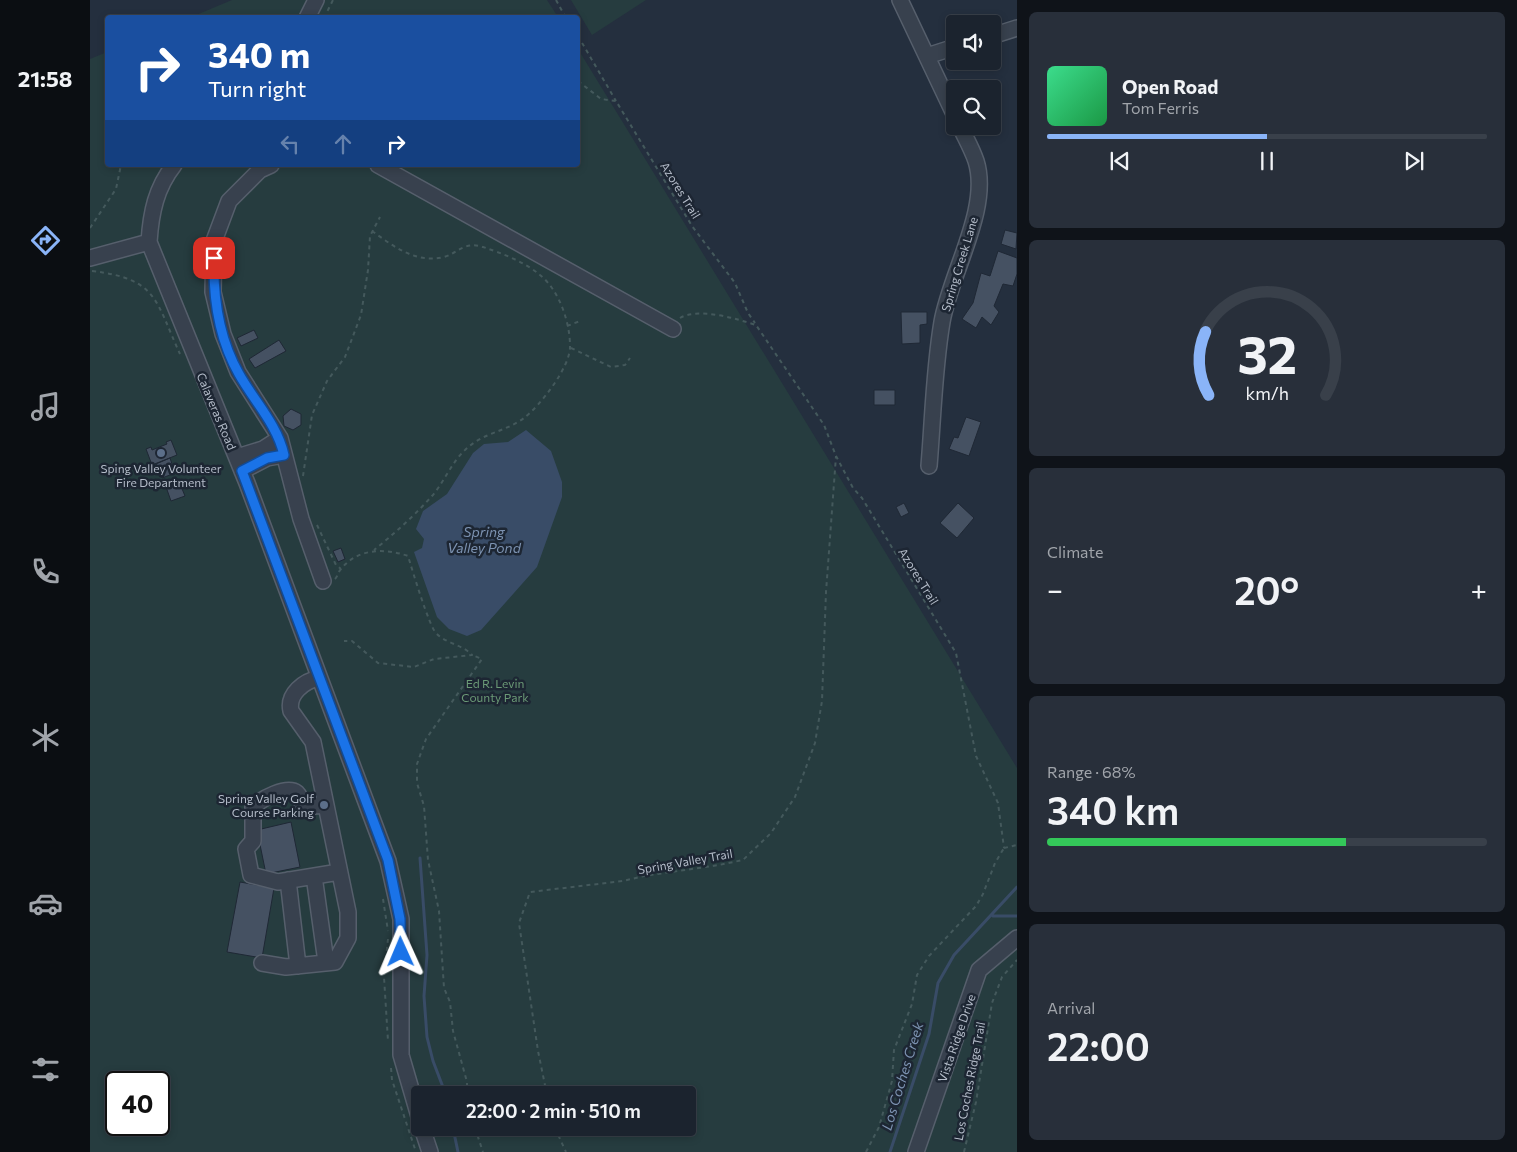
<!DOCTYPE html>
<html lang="en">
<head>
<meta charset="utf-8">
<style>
  :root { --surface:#1b232e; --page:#282f3a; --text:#f1f3f6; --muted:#a0a4aa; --line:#39404a; --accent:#8ab4f8 }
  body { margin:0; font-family:Commissioner,sans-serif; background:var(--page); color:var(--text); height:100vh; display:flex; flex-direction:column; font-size:19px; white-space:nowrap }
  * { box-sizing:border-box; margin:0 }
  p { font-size:16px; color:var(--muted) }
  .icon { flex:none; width:28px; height:28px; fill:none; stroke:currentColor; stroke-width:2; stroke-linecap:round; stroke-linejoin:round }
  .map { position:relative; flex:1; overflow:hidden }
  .side { display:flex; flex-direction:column; gap:12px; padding:12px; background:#0f1319; width:500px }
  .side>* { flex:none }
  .hud { position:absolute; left:15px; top:15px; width:475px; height:152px; border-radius:5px; box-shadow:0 2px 8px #0003,0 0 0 1px var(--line); background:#1a4fa0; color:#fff; overflow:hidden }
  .tools { position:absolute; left:856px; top:15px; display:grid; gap:10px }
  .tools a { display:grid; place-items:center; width:55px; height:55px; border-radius:5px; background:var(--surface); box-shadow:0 2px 8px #0003,0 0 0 1px var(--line); font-size:25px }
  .speed { position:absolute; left:15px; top:1071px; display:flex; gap:10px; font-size:25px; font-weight:700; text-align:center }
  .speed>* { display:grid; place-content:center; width:65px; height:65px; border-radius:50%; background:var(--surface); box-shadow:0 2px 8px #0003,0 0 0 1px var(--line); line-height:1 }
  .speed .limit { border:2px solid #111; border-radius:8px; background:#fff; color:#111 }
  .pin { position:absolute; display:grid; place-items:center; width:42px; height:42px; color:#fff; margin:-21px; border-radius:10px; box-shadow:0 2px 8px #0006 }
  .me { position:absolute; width:55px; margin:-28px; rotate:359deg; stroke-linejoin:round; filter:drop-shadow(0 0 4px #0008) }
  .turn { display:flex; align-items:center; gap:18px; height:105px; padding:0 20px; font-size:22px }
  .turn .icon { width:65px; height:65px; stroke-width:2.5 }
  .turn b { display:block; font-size:35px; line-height:42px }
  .lanes { display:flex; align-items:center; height:48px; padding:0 20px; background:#0003; justify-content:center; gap:25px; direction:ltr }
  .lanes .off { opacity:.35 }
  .big { font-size:38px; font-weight:600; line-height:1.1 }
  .side .card { flex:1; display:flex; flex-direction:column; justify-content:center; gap:8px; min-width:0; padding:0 18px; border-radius:8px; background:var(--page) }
  .side .dial { align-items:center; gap:0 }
  .dial svg { height:130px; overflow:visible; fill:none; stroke:var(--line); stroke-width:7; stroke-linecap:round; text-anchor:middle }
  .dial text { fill:var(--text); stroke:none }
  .song { display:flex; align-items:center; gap:15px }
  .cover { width:60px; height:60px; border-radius:8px; background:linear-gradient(135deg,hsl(150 70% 55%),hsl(140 70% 35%)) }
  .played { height:5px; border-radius:2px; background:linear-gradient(90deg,var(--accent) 50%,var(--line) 50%) }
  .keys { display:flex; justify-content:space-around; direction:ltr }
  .heat { display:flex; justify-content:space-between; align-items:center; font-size:28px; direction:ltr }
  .charge { height:8px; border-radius:4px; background:linear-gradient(90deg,#34c759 68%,var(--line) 0) }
  .trip { position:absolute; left:321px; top:1086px; width:285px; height:50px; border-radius:5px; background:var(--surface); box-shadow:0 2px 8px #0003,0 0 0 1px var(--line); font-weight:600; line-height:50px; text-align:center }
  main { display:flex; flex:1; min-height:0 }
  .tab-bar { display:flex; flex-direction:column; width:90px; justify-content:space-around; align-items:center; background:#0b0e12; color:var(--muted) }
  .tab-bar .icon { width:35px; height:35px }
  .tab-bar .current { color:var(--accent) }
  .tab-bar b { font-size:22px; color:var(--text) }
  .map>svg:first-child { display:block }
  .green { fill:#263c3f; fill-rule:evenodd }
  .water { fill:#394c67 }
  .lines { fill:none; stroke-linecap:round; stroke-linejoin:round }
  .stream { stroke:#394c67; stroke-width:3 }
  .building { fill:#455162; stroke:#1f2835 }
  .minor-casing { stroke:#565f6c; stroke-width:18 }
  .path { stroke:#44595c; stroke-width:2; stroke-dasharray:4 4; stroke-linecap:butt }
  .minor { stroke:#38414e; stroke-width:15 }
  .route-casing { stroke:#114b97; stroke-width:12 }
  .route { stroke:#1a73e8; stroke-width:9 }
  .service-dot { fill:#5c6f8a; stroke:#1d2633; stroke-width:2 }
  .labels { text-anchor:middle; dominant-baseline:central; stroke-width:5; stroke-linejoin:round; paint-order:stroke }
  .street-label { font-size:12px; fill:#b4bcc9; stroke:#1d2633 }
  .poi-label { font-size:12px; fill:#b4bcc9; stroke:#1d2633 }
  .park-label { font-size:12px; fill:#6b9a76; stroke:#1d2633 }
  .water-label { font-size:14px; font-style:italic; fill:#7c92b1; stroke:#1d2633 }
</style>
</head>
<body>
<main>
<nav class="tab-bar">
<b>21:58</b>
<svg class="icon current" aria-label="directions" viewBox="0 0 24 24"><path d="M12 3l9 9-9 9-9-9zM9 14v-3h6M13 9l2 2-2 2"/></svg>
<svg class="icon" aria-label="music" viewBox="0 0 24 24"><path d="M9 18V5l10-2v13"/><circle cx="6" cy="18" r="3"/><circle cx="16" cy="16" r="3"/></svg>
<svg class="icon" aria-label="phone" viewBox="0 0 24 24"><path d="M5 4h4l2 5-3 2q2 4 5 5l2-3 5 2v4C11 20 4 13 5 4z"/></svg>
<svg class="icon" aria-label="climate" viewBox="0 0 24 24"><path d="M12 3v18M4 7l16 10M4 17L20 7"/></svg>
<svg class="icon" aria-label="car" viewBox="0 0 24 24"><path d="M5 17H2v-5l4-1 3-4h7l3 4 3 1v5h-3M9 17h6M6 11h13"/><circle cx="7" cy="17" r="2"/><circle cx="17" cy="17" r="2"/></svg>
<svg class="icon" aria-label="filters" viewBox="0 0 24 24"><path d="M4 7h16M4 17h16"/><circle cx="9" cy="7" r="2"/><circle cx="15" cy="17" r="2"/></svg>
</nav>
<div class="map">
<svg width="927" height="1152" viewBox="0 0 927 1152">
  <rect width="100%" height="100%" fill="#242f3e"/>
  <!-- green -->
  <path class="green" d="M142,0H457L468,17L99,18Z
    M481,0H556L502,35Z
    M488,49L927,768V1152H0V59L17,52L18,165H488ZM26,1082H69V1125H26ZM330,1095H598V1128H330Z"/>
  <!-- water -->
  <path class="water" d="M436,430L461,451L472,482V497L447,567L391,630L377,636L359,629L347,617L324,552L332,548L334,539L326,529L333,511L357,494L383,453L394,444L418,442Z"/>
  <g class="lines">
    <!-- stream -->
    <path class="stream" d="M330,858L337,955L334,996L337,1037L343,1061L356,1095
      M903,916H927
      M363,1128L368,1152
      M800,1152L839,1034L848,983L864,955L927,887"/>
  </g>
  <!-- building -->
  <path class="building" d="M915,230L927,233L926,249L911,244Z
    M908,251L927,258V274L923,286L913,284L904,306L909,312L901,325L892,317L886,328L872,319L883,303L891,273L900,276Z
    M811,312H837V324L830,325V343L812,344Z
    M164,330L168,338L151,346L147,338Z
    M189,340L196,351L165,368L159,359Z
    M784,390H805V405H784Z
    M201,409L211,414V425L203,430L194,426L193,416Z
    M876,417L891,422L879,456L859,449L864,437L868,438Z
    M81,440L87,455L62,465L56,449L61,447L62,450L77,444L76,442Z
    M80,458L85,473L72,478L66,464Z
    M88,479L95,496L81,501L75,484Z
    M814,503L819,513L811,517L806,507Z
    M868,503L884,518L867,538L850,523Z
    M251,548L255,559L248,562L243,551Z
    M201,822L210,867L176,874L167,830Z
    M150,882L184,888L172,958L137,952Z"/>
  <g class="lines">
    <!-- minor casing -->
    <g class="minor-casing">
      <path id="minor" d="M810,0L865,116
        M217,18L226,0
        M902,36L927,28
        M837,56L865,47
        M84,165C66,188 61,212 59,242L157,483L298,861L311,919V1055L330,1120
        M181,165L170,170L139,201L124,241L123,292L133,334L148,372L190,438L211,519L233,581
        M288,165L583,329
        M0,258L59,242
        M147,457L173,449L190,438
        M839,466C843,418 844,369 852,322C860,274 901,208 886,161C882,149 875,137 870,126
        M152,471L177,458L194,455
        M235,805L213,807C212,802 211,797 207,793C197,785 171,799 163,807V841L156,849L161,875L188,882L249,872
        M224,876L236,962
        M198,880L208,966
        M172,963L196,967L245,962L258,938V912L223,742L201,711C197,694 214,681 229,678
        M332,1128L340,1152
        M826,1152L889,970L927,938"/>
    </g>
    <!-- path -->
    <path class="path" d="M466,0L476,18
      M194,18L205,16
      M234,18L243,0
      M488,36L526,101
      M488,81L511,99L526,101L602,226L645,283L658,313L665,323
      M0,228L26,189L31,165
      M282,231C303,246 326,264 354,257C368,253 374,241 393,247C411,253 435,262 450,275C469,290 480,322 480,346C481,366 450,406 434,418C415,432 392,433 375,450C362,462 354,482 342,496C325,515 304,534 284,550
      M2,271C68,279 65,300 90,354
      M590,318C609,307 647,319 666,325L734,425L746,456L763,488L772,498L866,653L886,756L908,803L914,848
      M477,326L490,321
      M481,348L521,367L535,365L540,358
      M213,476L222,415L237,381L255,357L271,315L278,270L280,236L290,217
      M227,525L246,565L251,569
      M245,579C248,576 248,572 251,569C268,548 295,548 318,556C322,569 339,626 346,633C356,644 372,644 382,655L344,659L324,667L288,663L262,641H254
      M914,848L927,845
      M293,899L298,931
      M298,939L294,977L298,1041
      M301,1068L302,1080L326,1152
      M377,1095V1082L363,1031L360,1002L354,988L349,911L338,860L334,806L327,783V764L336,739L392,659L382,655
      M457,1095L448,1051L429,923L440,892L533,881L554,876L629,865L653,860L681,833L705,797L725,743L732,701L736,592L746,456
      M385,1128L393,1152
      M465,1128L476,1152
      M776,1152L789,1127L802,1081L804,1050L822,1004L827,975L839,956L886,906L893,894L905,863L914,848
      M874,1152L886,1102L902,1003L912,977L927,960"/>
    <!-- minor -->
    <use href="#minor" class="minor"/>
  </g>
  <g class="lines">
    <!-- route casing -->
    <g class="route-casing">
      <path id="route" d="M124,258C123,297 129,339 149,374C164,401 187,424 194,455L177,458L152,471L298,860L310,919L311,952"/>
    </g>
    <!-- route -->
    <use href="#route" class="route"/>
  </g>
  <!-- markers -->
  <g class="service-dot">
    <circle cx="71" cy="453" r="5"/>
    <circle cx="234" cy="805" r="5"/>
  </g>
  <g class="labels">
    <!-- street labels -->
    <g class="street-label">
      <text transform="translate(591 190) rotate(58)">Azores Trail</text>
      <text transform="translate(869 264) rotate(-73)">Spring Creek Lane</text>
      <text transform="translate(127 411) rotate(67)">Calaveras Road</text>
      <text transform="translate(829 576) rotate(58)">Azores Trail</text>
      <text transform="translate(595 861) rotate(-10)">Spring Valley Trail</text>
      <text transform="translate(866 1038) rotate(-71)">Vista Ridge Drive</text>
      <text transform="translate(879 1081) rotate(-79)">Los Coches Ridge Trail</text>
    </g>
    <!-- poi labels -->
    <g class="poi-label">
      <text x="71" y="468">Sping Valley Volunteer<tspan x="71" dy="14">Fire Department</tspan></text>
      <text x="224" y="798" text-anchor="end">Spring Valley Golf<tspan x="224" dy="14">Course Parking</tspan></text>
    </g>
    <!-- park labels -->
    <g class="park-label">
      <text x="405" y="683">Ed R. Levin<tspan x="405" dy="14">County Park</tspan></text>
    </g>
    <!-- water labels -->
    <g class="water-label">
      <text x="394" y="531">Spring<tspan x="394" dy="16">Valley Pond</tspan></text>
      <text transform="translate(812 1076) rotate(-73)">Los Coches Creek</text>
    </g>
  </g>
</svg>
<div class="tools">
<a><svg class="icon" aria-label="sound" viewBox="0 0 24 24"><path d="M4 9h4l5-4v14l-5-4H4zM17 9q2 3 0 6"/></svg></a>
<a><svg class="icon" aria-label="search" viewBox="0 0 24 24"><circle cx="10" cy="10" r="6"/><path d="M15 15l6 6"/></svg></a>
</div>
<div class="speed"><div class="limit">40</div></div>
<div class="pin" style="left:124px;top:258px;background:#d93025"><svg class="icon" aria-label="arrive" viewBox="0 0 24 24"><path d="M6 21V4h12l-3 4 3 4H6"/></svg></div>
<svg class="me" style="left:311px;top:952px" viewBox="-20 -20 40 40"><path d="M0-17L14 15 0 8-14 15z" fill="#1a73e8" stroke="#fff" stroke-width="4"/></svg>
<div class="trip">22:00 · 2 min · 510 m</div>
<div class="hud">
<div class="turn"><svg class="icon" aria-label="right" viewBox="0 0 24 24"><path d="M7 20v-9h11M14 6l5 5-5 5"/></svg><div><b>340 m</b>Turn right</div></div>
<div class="lanes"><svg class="icon off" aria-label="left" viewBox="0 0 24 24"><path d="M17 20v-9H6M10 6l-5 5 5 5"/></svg><svg class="icon off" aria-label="ahead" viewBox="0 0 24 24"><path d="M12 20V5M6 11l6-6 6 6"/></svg><svg class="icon" aria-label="right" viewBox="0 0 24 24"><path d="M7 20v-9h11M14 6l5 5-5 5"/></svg></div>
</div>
</div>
<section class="side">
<div class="card">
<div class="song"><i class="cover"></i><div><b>Open Road</b><p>Tom Ferris</p></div></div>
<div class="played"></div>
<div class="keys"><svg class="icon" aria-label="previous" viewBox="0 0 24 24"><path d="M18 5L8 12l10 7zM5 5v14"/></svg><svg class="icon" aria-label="pause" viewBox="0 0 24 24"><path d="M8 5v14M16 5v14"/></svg><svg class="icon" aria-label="next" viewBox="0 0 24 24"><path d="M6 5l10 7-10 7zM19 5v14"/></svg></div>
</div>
<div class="card dial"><svg viewBox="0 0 100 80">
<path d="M14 69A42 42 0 1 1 86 69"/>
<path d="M14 69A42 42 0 0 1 12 30" stroke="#8ab4f8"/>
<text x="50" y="56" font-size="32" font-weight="700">32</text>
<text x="50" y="72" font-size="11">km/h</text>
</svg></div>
<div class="card"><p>Climate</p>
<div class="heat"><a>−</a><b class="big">20°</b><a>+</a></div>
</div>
<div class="card"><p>Range · 68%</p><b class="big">340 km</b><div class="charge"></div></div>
<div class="card"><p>Arrival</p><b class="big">22:00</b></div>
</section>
</main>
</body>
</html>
